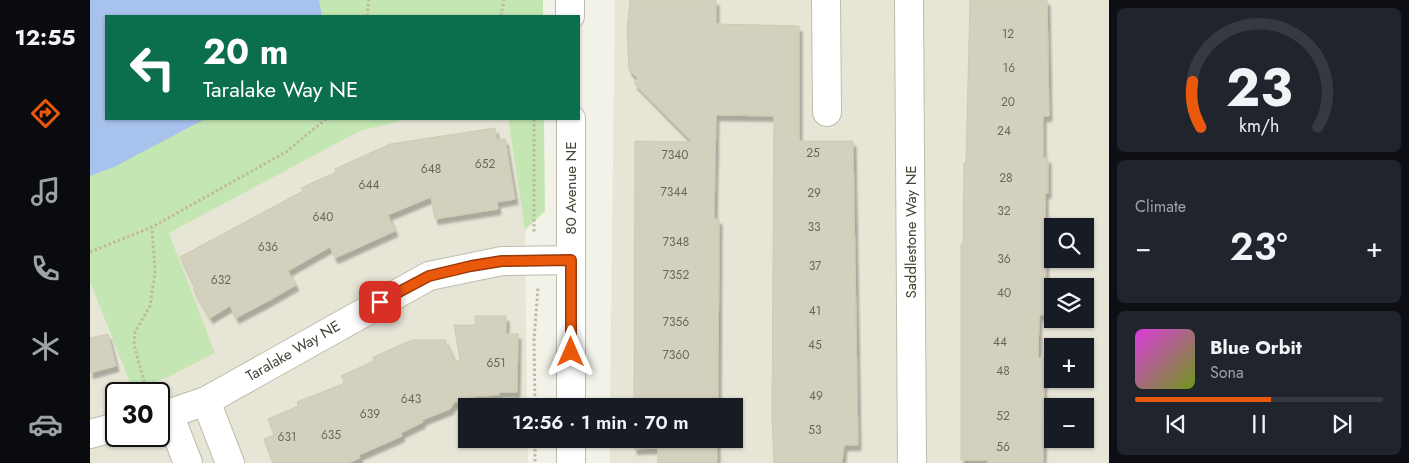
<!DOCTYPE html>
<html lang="en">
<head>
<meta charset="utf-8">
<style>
  :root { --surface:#171b24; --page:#20242c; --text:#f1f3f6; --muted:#9ea1a6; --line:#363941; --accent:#ea580c }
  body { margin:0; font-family:Jost,sans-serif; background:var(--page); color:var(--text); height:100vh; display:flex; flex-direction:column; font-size:19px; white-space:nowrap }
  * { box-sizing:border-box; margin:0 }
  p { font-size:16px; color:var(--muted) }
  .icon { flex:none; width:28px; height:28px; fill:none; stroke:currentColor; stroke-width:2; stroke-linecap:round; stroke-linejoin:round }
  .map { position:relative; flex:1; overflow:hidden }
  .side { display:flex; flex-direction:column; gap:8px; padding:8px; background:#0d0f14; width:300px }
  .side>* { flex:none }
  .top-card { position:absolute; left:15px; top:15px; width:475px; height:105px; border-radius:0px; box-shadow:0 1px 4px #0004; background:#0b6e4f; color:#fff; overflow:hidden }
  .buttons { position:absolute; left:954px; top:218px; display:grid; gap:10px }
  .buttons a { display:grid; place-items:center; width:50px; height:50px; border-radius:0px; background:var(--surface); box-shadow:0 1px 4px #0004; font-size:25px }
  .speed { position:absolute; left:15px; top:382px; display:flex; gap:10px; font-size:25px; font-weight:700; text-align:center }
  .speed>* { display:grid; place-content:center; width:65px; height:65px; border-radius:50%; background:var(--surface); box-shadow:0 1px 4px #0004; line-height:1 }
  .speed .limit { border:2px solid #111; border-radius:8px; background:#fff; color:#111 }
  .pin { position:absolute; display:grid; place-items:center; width:42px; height:42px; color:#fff; margin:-21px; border-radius:10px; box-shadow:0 2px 8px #0006 }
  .me { position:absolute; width:55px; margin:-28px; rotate:0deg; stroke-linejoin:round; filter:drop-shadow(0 0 4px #0008) }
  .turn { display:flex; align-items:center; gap:18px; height:105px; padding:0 15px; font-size:22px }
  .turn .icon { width:65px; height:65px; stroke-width:2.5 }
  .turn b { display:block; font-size:35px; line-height:42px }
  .big { font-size:38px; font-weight:600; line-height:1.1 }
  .side .tile { flex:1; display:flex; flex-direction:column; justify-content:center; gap:8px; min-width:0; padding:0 18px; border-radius:8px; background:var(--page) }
  .side .dial { align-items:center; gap:0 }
  .dial svg { height:130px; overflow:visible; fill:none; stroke:var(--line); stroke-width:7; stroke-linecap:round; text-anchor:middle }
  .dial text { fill:var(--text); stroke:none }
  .song { display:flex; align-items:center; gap:15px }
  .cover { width:60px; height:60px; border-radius:8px; background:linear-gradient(135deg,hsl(300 70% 55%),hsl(80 70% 35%)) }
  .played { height:5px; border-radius:2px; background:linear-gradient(90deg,var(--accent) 55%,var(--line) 55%) }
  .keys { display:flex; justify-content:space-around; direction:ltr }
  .heat { display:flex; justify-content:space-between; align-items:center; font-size:28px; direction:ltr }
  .trip { position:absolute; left:368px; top:398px; width:285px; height:50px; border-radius:0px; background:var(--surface); box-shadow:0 1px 4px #0004; font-weight:600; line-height:50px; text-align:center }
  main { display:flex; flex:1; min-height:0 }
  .dock { display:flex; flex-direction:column; width:90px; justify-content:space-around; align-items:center; background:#090b0e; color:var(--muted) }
  .dock .icon { width:35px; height:35px }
  .dock .selected { color:var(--accent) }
  .dock b { font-size:22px; color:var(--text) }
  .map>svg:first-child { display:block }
  .residential { fill:#e7e5d6; fill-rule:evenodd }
  .green { fill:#c4e6b2 }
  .water { fill:#a7c2ed }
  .building { fill:#d4d0be; stroke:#cfc9b1; filter:url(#shadow) }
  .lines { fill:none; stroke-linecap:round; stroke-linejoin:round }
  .minor-casing { stroke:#bebcab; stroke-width:30 }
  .path { stroke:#c0ba9d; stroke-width:3; stroke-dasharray:2.5 2.5; stroke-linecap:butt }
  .minor { stroke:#fff; stroke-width:28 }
  .route-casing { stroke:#983908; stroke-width:12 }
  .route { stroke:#ea580c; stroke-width:9 }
  .labels { text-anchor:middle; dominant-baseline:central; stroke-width:4; stroke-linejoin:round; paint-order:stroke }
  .number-label { font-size:12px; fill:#6a6659 }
  .street-label { font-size:15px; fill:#464337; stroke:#fff }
</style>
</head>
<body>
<main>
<nav class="dock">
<b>12:55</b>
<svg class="icon selected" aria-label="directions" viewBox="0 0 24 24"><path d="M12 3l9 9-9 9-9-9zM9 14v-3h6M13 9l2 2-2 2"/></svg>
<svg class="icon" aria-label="music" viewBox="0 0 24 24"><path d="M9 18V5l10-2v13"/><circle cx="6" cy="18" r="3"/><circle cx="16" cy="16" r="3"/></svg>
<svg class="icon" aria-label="phone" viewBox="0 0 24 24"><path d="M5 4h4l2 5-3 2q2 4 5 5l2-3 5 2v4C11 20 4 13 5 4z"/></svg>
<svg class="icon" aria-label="climate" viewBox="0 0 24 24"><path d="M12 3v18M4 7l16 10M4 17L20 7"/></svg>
<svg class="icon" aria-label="car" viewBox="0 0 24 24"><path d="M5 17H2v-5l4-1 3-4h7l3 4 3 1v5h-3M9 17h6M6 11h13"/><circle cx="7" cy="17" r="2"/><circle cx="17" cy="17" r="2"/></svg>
</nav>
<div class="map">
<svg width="1019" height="463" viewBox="0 0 1019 463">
  <defs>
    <filter id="shadow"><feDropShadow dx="3" dy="5.5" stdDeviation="1" flood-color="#0004"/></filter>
  </defs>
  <rect width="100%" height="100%" fill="#f3f2e8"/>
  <!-- residential -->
  <path class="residential" d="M525,0H1019V463H520V439H644V406H520ZM962,226H995V259H962ZM962,286H995V319H962ZM962,346H995V379H962ZM962,406H995V439H962Z
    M319,119H418L435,230L437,406H376V439H438V463H0V282L43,390L125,353L79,233L270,131ZM26,394H69V436H26Z"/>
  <!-- green -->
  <path class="green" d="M0,0H453V16H16V119H319L270,131L79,233L125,353L78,377L43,390L0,282Z
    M418,119H454L455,211L435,230Z"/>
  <!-- water -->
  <path class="water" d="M0,0H229L232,16H16V119H115L24,167L0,176Z"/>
  <!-- building -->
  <path class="building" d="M540,0H626V24L709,26V141H763L768,445H754L752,463H684L682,416L684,116L626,115L624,219H629L628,406H544L545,141L602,142L544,83L548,79L539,70L537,30Z
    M880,0H957L959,116H953V158H958V193H955L956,315H949L948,358L954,357L953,463H898V460H871V244H873L874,163H876Z
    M405,128L407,140L415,139L425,199L407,202L408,209L345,219L341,197L298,215L305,231L245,258L240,247L198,271L206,285L180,300L146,318L140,306L120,318L103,289L105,288L90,257L213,191L211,188L246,172L245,169L300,144Z
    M385,316H416V334H428L427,392H409V395L379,397V402H365L360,409L332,420L333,422L311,433L312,436L269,455L270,458L258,463H183L174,439L184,435L178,419L208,406L207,402L255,383L251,376L284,361L283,357L322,340H355L365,362L370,360L364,325H385Z
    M18,334L26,366L0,373V338Z
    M544,439H627V463H568V448L544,449Z"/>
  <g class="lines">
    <!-- minor casing -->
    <g class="minor-casing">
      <path id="minor" d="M480,0V16
        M736,0L737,112
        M819,0L822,463
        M481,119V406
        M116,401L140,463
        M79,414L98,463
        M69,417L116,401L339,276L412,261L481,260
        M0,434L26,427
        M481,439V463"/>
    </g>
    <!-- path -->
    <path class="path" d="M277,16L279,0
      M411,16L414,0
      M444,119V234
      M0,252L62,227L196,152L236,119
      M57,392L44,345L45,332L60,306L65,273L62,227
      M445,406L444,340L448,287
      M445,439V463"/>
    <!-- minor -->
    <use href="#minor" class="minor"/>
  </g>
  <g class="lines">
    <!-- route casing -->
    <g class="route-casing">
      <path id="route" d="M290,302L339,276L381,266L412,261L481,260V352"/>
    </g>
    <!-- route -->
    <use href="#route" class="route"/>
  </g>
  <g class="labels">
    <!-- number labels -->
    <g class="number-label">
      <text x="918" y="34">12</text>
      <text x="919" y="68">16</text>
      <text x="918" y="102">20</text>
      <text x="914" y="131">24</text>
      <text x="723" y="153">25</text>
      <text x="585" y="155">7340</text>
      <text x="395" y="164">652</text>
      <text x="341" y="169">648</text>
      <text x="916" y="178">28</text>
      <text x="279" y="185">644</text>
      <text x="584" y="192">7344</text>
      <text x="724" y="193">29</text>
      <text x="914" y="211">32</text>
      <text x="233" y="217">640</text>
      <text x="724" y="227">33</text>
      <text x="586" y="242">7348</text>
      <text x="178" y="247">636</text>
      <text x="914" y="259">36</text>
      <text x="725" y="266">37</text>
      <text x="586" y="275">7352</text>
      <text x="131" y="280">632</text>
      <text x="914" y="293">40</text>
      <text x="725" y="311">41</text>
      <text x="586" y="322">7356</text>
      <text x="910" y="342">44</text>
      <text x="725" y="345">45</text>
      <text x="586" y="355">7360</text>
      <text x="406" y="363">651</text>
      <text x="913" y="371">48</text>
      <text x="726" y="396">49</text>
      <text x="321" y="399">643</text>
      <text x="280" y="414">639</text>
      <text x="913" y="416">52</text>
      <text x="725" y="430">53</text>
      <text x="241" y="435">635</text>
      <text x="197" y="437">631</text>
      <text x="913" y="447">56</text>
    </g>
    <!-- street labels -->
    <g class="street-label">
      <text transform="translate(481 188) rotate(-90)">80 Avenue NE</text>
      <text transform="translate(821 232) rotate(-90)">Saddlestone Way NE</text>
      <text transform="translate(203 351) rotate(-30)">Taralake Way NE</text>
    </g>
  </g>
</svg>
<div class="buttons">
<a><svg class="icon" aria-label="search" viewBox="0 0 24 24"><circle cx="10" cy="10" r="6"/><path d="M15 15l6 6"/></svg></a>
<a><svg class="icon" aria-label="layers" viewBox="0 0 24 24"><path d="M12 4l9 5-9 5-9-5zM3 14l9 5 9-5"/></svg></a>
<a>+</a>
<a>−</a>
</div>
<div class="speed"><div class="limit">30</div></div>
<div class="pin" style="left:290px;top:302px;background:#d93025"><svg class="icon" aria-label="arrive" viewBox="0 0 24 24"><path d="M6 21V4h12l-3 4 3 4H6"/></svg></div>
<svg class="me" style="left:481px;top:352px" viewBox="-20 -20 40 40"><path d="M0-17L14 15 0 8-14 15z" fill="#ea580c" stroke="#fff" stroke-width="4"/></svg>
<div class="trip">12:56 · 1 min · 70 m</div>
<div class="top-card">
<div class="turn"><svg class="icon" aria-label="left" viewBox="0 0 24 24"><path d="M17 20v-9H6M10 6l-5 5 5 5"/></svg><div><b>20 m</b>Taralake Way NE</div></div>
</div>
</div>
<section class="side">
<div class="tile dial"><svg viewBox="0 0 100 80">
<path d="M14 69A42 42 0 1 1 86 69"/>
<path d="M14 69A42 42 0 0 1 9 41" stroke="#ea580c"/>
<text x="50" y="56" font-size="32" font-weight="700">23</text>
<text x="50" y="72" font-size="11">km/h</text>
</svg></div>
<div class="tile"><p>Climate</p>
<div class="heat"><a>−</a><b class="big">23°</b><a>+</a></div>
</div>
<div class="tile">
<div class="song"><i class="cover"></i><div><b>Blue Orbit</b><p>Sona</p></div></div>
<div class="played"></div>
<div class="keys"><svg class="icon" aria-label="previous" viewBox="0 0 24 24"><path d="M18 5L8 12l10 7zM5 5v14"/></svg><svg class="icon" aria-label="pause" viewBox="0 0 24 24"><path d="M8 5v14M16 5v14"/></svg><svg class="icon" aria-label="next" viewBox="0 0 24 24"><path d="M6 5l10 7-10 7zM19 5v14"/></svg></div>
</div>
</section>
</main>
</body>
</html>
